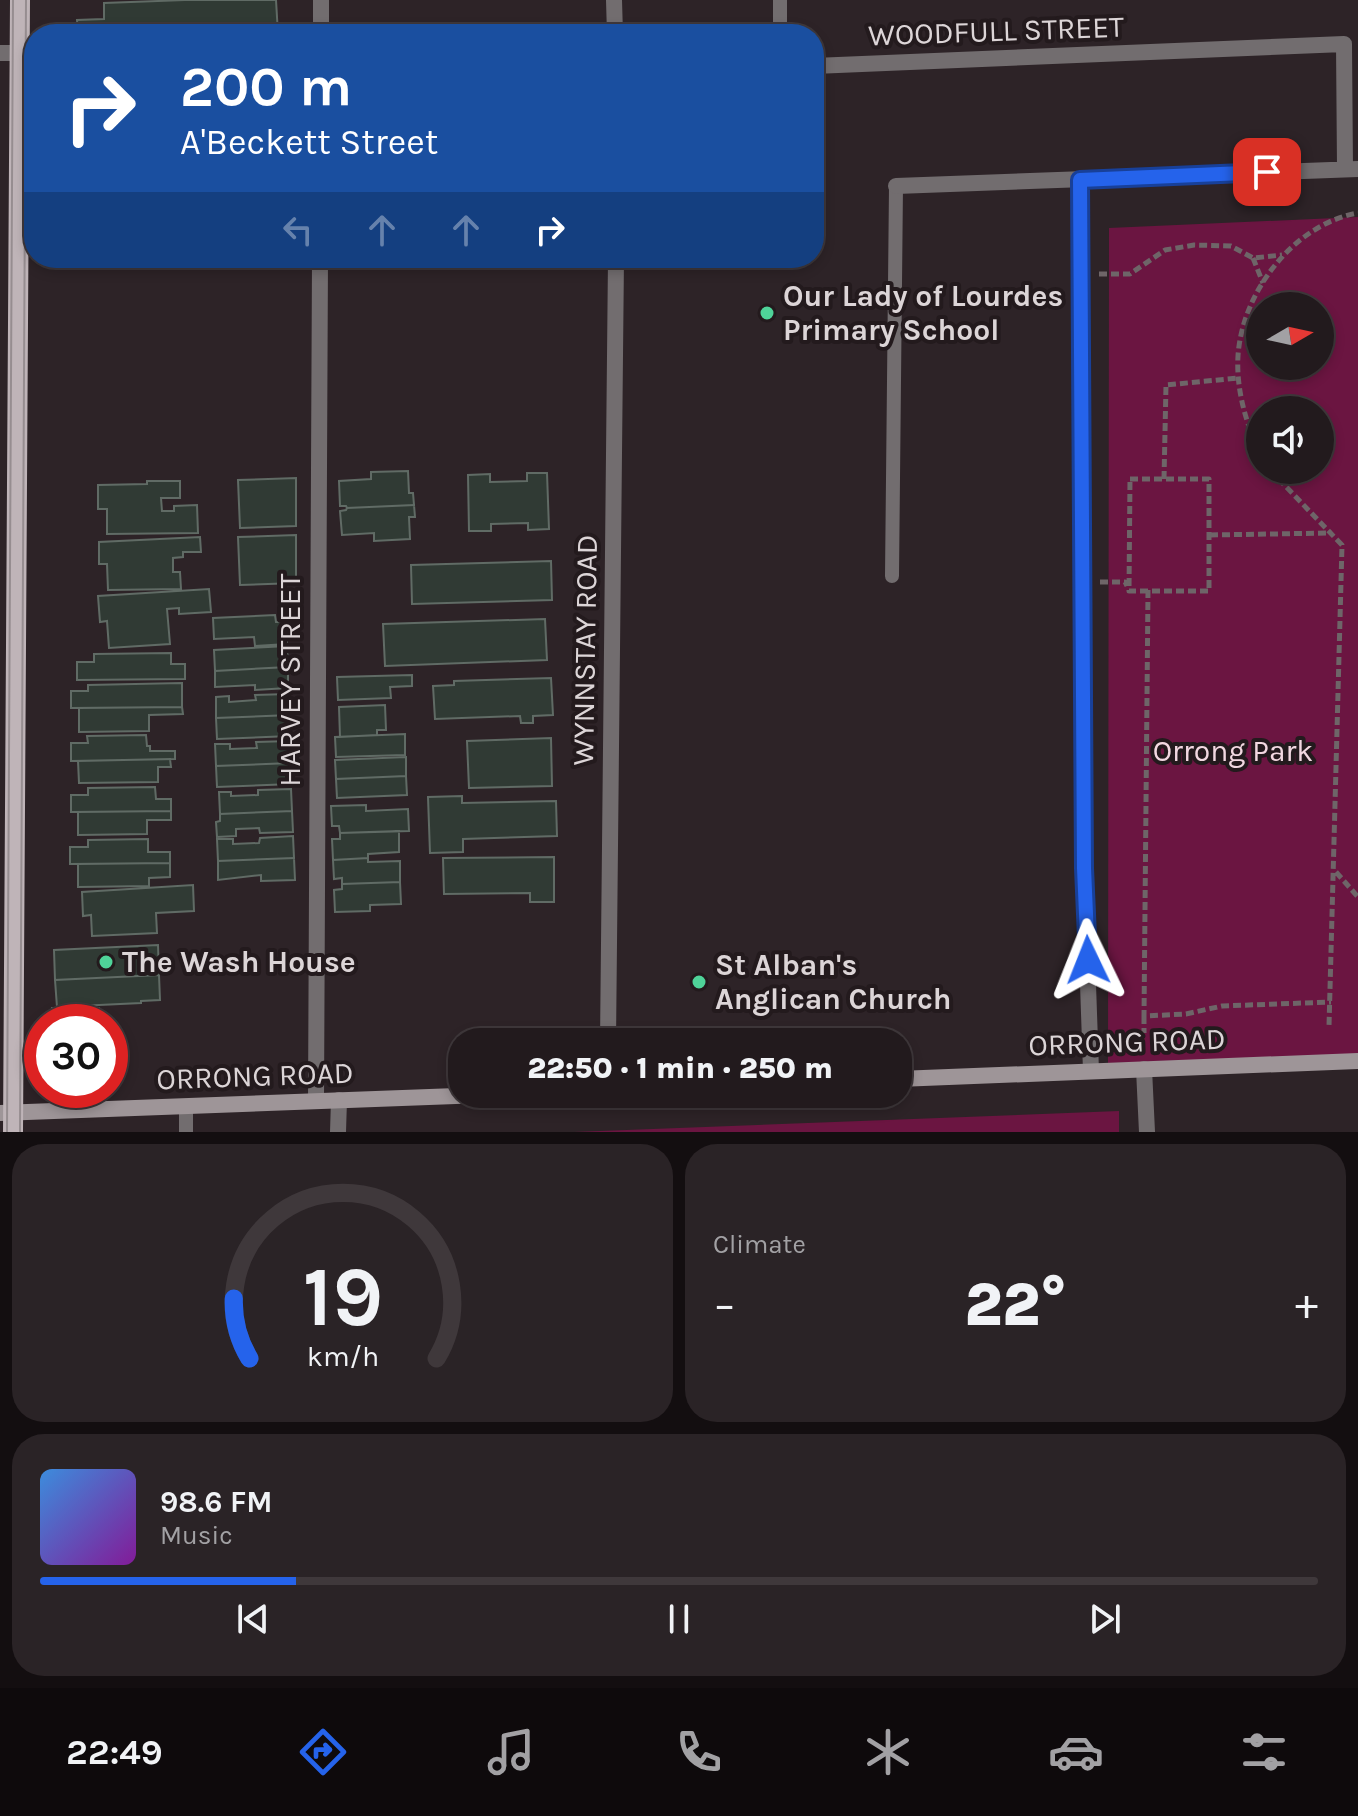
<!DOCTYPE html>
<html lang="en">
<head>
<meta charset="utf-8">
<style>
  :root { --surface:#221a1d; --page:#2a2326; --text:#f1f3f6; --muted:#a2a1a4; --line:#3f383b; --accent:#2563eb }
  body { margin:0; font-family:Karla,sans-serif; background:var(--page); color:var(--text); height:100vh; display:flex; flex-direction:column; font-size:30px; white-space:nowrap }
  * { box-sizing:border-box; margin:0 }
  p { font-size:26px; color:var(--muted) }
  .icon { flex:none; width:44px; height:44px; fill:none; stroke:currentColor; stroke-width:2; stroke-linecap:round; stroke-linejoin:round }
  .map { position:relative; height:1132px; overflow:hidden }
  .side { display:flex; flex-direction:column; gap:12px; padding:12px; background:#130e10; flex:1 }
  .side>* { flex:none }
  .hud { position:absolute; left:24px; top:24px; width:800px; height:244px; border-radius:32px; box-shadow:0 4px 12px #0003,0 0 0 2px var(--line); background:#1a4fa0; color:#fff; overflow:hidden }
  .needle { width:52px; rotate:81deg }
  .tools { position:absolute; left:1246px; top:292px; display:grid; gap:16px }
  .tools a { display:grid; place-items:center; width:88px; height:88px; border-radius:50%; background:var(--surface); box-shadow:0 4px 12px #0003,0 0 0 2px var(--line); font-size:40px }
  .speed { position:absolute; left:24px; top:1004px; display:flex; gap:16px; font-size:40px; font-weight:700; text-align:center }
  .speed>* { display:grid; place-content:center; width:104px; height:104px; border-radius:50%; background:var(--surface); box-shadow:0 4px 12px #0003,0 0 0 2px var(--line); line-height:1 }
  .speed .limit { border:12px solid #d22; background:#fff; color:#111 }
  .pin { position:absolute; display:grid; place-items:center; width:68px; height:68px; color:#fff; margin:-34px; border-radius:16px; box-shadow:0 4px 12px #0006 }
  .me { position:absolute; width:88px; margin:-44px; rotate:358deg; stroke-linejoin:round; filter:drop-shadow(0 0 6px #0008) }
  .turn { display:flex; align-items:center; gap:28px; height:168px; padding:0 24px; font-size:36px }
  .turn .icon { width:104px; height:104px; stroke-width:2.5 }
  .turn b { display:block; font-size:56px; line-height:68px }
  .lanes { display:flex; align-items:center; height:76px; padding:0 24px; background:#0003; justify-content:center; gap:40px; direction:ltr }
  .lanes .off { opacity:.35 }
  .big { font-size:60px; font-weight:800; line-height:1.1 }
  .side .widget { flex:1; display:flex; flex-direction:column; justify-content:center; gap:12px; min-width:0; padding:0 28px; border-radius:32px; background:var(--page) }
  .side .dial { align-items:center; gap:0 }
  .dial svg { height:208px; overflow:visible; fill:none; stroke:var(--line); stroke-width:7; stroke-linecap:round; text-anchor:middle }
  .dial text { fill:var(--text); stroke:none }
  .song { display:flex; align-items:center; gap:24px }
  .cover { width:96px; height:96px; border-radius:12px; background:linear-gradient(135deg,hsl(210 70% 55%),hsl(290 70% 35%)) }
  .played { height:8px; border-radius:4px; background:linear-gradient(90deg,var(--accent) 20%,var(--line) 20%) }
  .keys { display:flex; justify-content:space-around; direction:ltr }
  .heat { display:flex; justify-content:space-between; align-items:center; font-size:44px; direction:ltr }
  .side .tiles { flex:1; display:grid; gap:12px; grid-template-columns:1fr 1fr }
  .widget:last-child { grid-column:span 2 }
  .trip { position:absolute; left:448px; top:1028px; width:464px; height:80px; border-radius:32px; background:var(--surface); box-shadow:0 4px 12px #0003,0 0 0 2px var(--line); font-weight:800; line-height:80px; text-align:center }
  .tabs { display:flex; height:128px; justify-content:space-around; align-items:center; background:#0e0a0c; color:var(--muted) }
  .tabs .icon { width:56px; height:56px }
  .tabs .current { color:var(--accent) }
  .tabs b { font-size:36px; color:var(--text) }
  .map>svg:first-child { display:block }
  .green { fill:#6b1541; fill-rule:evenodd }
  .building { fill:#303a34; stroke:#606b65; stroke-width:2 }
  .lines { fill:none; stroke-linecap:round; stroke-linejoin:round }
  .path { stroke:#6e6568; stroke-width:5; stroke-dasharray:8 4; stroke-linecap:butt }
  .service { stroke:#726d6f; stroke-width:14 }
  .minor { stroke:#726d6f; stroke-width:16 }
  .secondary { stroke:#9e9598; stroke-width:16 }
  .primary { stroke:#bfb4b8; stroke-width:20 }
  .tram { stroke:#968d90; stroke-width:2 }
  .route-casing { stroke:#184099; stroke-width:20 }
  .route { stroke:#2563eb; stroke-width:14 }
  .poi-dot { fill:#4fd399; stroke:#231a1d; stroke-width:3 }
  .labels { text-anchor:middle; dominant-baseline:central; stroke-width:8; stroke-linejoin:round; paint-order:stroke }
  .street-label { font-size:30px; fill:#dcd5d7; stroke:#231a1d }
  .poi-label { font-size:30px; font-weight:bold; fill:#dcd5d7; stroke:#231a1d; text-anchor:start }
  .park-label { font-size:30px; fill:#f2d8e1; stroke:#231a1d }
</style>
</head>
<body>
<div class="map">
<svg width="1358" height="1132" viewBox="0 0 1358 1132">
  <rect width="100%" height="100%" fill="#2d2327"/>
  <!-- green -->
  <path class="green" d="M1358,217V1058L1108,1063L1109,228ZM1260,306H1320V366H1260ZM1260,410H1320V470H1260Z
    M1119,1111V1132H574Z"/>
  <!-- building -->
  <path class="building" d="M185,0H276L278,34H159V29H139V34H78L77,20L104,19V3Z
    M408,471L409,493H413L414,505L347,508L346,506H340L339,481L371,479V472Z
    M527,473H547L549,529L528,530V523L491,524V531H469L468,475L490,474V482L527,481Z
    M296,478V526L240,528L238,480Z
    M147,481H180V498H161L162,511H174V506L197,505L198,533L107,534V509H98V485L147,484Z
    M414,505L415,517H409L410,539L374,541V533L342,535L340,511L346,510L347,508Z
    M296,535V583L240,585L238,537Z
    M200,537L201,552H183V557L173,558V572H180L181,589L108,590L107,564H99V542Z
    M551,561L552,600L412,604L411,565Z
    M209,589L211,612L179,614V608L167,609L170,644L109,648L107,621L100,622L98,596Z
    M275,615L276,622H286L287,644L255,646L254,637L214,639L213,618Z
    M545,619L547,660L385,666L383,624Z
    M287,646L288,667L215,671L214,650Z
    M171,653V664H185V679L77,680V662H94V654Z
    M288,667V688L255,690V685L215,687V671Z
    M412,675V686L390,687L391,698L338,700L337,677Z
    M551,678L553,715L533,716V723H521L520,716L435,719L433,686L454,685V681Z
    M182,683V707L71,708V691H88V685Z
    M288,694L290,715L216,718V697L229,696V702L256,700L255,695Z
    M385,705L386,730H377V735L340,737L339,707Z
    M182,707L183,714L149,715V731L79,732V708Z
    M290,715V736L217,739L216,718Z
    M405,734V755L336,757L335,737Z
    M146,735L147,746H150V751H175V759L71,761V743H88L87,736Z
    M551,738L552,786L469,788L467,741Z
    M290,741V763L216,766L215,744H230V749L257,748L256,742Z
    M406,757V776L336,779L335,760Z
    M170,759L171,767H158V782L79,783L78,761Z
    M290,763L292,784L217,787L216,766Z
    M406,776L407,795L337,798L336,779Z
    M155,787L156,799H171V811L71,812V795H88V788Z
    M291,789L292,811L220,814L219,792H231V796L258,795V790Z
    M462,796V803L556,801L557,836L463,839V852L430,853L428,797Z
    M366,805V811L408,809L409,831L340,833L339,826H332L331,806Z
    M171,811V820H147V834L78,835V812Z
    M292,811L293,832L260,833L259,828L236,829V836L217,837L216,822L220,821V814Z
    M399,831V852L368,854V858L333,860L332,839H340V833Z
    M293,836L294,858L218,861L217,839H233V844L259,843L260,838Z
    M148,839V852H170V863L70,864V847H88V840Z
    M554,857V902H530V893L444,894L443,858Z
    M294,858L295,880L261,881V875L218,880V861Z
    M368,858V862L400,861V882L342,884V878L334,879L333,860Z
    M170,863V877L149,878V886L78,887V864Z
    M400,882L401,904L370,905V911L335,912L334,890L342,889V884Z
    M193,885L194,911L156,913L157,933L92,936L91,915L83,916L82,892Z
    M158,945L159,975L55,980L54,950Z
    M159,975L160,1000L141,1001V1003L57,1007L55,980Z
    M52,1008H99V1022H53Z"/>
  <g class="lines">
    <!-- path -->
    <path class="path" d="M1253,258L1263,283
      M1099,274H1130L1165,250L1194,245L1231,246L1253,258L1282,255
      M1260,453C1246,424 1236,389 1238,356C1242,292 1294,224 1358,213
      M1270,470L1342,545L1329,1026
      M1130,479H1209V591H1129Z
      M1164,479L1166,385L1238,378
      M1210,535L1332,533
      M1100,582H1125L1127,586
      M1148,590L1144,1016L1186,1014L1222,1006L1331,1002
      M1336,872L1358,897
      M1144,1016V1033"/>
    <!-- service -->
    <path class="service" d="M780,34V0
      M892,576L896,186
      M186,1132V1107"/>
    <!-- minor -->
    <path class="minor" d="M614,0L615,34
      M321,34V0
      M0,53H19
      M814,66L1344,44L1345,169
      M1080,180L1084,868L1091,1071
      M896,186L1358,169
      M608,1042L616,258
      M1144,1069L1147,1132
      M316,1101L320,258
      M338,1132L339,1100"/>
    <!-- secondary -->
    <path class="secondary" d="M898,1079L1358,1061
      M0,1113L512,1094"/>
    <!-- primary -->
    <path class="primary" d="M13,1132L20,0"/>
    <!-- tram -->
    <path class="tram" d="M7,1132L13,0
      M20,1132L26,0"/>
  </g>
  <g class="lines">
    <!-- route casing -->
    <g class="route-casing">
      <path id="route" d="M1088,960L1084,868L1080,180L1267,172"/>
    </g>
    <!-- route -->
    <use href="#route" class="route"/>
  </g>
  <!-- markers -->
  <g class="poi-dot">
    <circle cx="767" cy="313" r="8"/>
    <circle cx="106" cy="962" r="8"/>
    <circle cx="699" cy="982" r="8"/>
  </g>
  <g class="labels">
    <!-- street labels -->
    <g class="street-label">
      <text transform="translate(996 31) rotate(-2)">WOODFULL STREET</text>
      <text transform="translate(585 650) rotate(-89)">WYNNSTAY ROAD</text>
      <text transform="translate(290 680) rotate(-90)">HARVEY STREET</text>
      <text transform="translate(1127 1042) rotate(-2)">ORRONG ROAD</text>
      <text transform="translate(255 1076) rotate(-2)">ORRONG ROAD</text>
    </g>
    <!-- poi labels -->
    <g class="poi-label">
      <text x="783" y="296">Our Lady of Lourdes<tspan x="783" dy="34">Primary School</tspan></text>
      <text x="122" y="962">The Wash House</text>
      <text x="715" y="965">St Alban's<tspan x="715" dy="34">Anglican Church</tspan></text>
    </g>
    <!-- park labels -->
    <g class="park-label">
      <text x="1233" y="751">Orrong Park</text>
    </g>
  </g>
</svg>
<div class="tools">
<a><svg class="needle" viewBox="-14 -14 28 28"><path d="M0-13l5 13h-10z" fill="#e53935"/><path d="M0 13l5-13h-10z" fill="#a2a1a4"/></svg></a>
<a><svg class="icon" aria-label="sound" viewBox="0 0 24 24"><path d="M4 9h4l5-4v14l-5-4H4zM17 9q2 3 0 6"/></svg></a>
</div>
<div class="speed"><div class="limit">30</div></div>
<div class="pin" style="left:1267px;top:172px;background:#d93025"><svg class="icon" aria-label="arrive" viewBox="0 0 24 24"><path d="M6 21V4h12l-3 4 3 4H6"/></svg></div>
<svg class="me" style="left:1088px;top:960px" viewBox="-20 -20 40 40"><path d="M0-17L14 15 0 8-14 15z" fill="#2563eb" stroke="#fff" stroke-width="4"/></svg>
<div class="trip">22:50 · 1 min · 250 m</div>
<div class="hud">
<div class="turn"><svg class="icon" aria-label="right" viewBox="0 0 24 24"><path d="M7 20v-9h11M14 6l5 5-5 5"/></svg><div><b>200 m</b>A'Beckett Street</div></div>
<div class="lanes"><svg class="icon off" aria-label="left" viewBox="0 0 24 24"><path d="M17 20v-9H6M10 6l-5 5 5 5"/></svg><svg class="icon off" aria-label="ahead" viewBox="0 0 24 24"><path d="M12 20V5M6 11l6-6 6 6"/></svg><svg class="icon off" aria-label="ahead" viewBox="0 0 24 24"><path d="M12 20V5M6 11l6-6 6 6"/></svg><svg class="icon" aria-label="right" viewBox="0 0 24 24"><path d="M7 20v-9h11M14 6l5 5-5 5"/></svg></div>
</div>
</div>
<section class="side">
<div class="tiles">
<div class="widget dial"><svg viewBox="0 0 100 80">
<path d="M14 69A42 42 0 1 1 86 69"/>
<path d="M14 69A42 42 0 0 1 8 46" stroke="#2563eb"/>
<text x="50" y="56" font-size="32" font-weight="700">19</text>
<text x="50" y="72" font-size="11">km/h</text>
</svg></div>
<div class="widget"><p>Climate</p>
<div class="heat"><a>−</a><b class="big">22°</b><a>+</a></div>
</div>
<div class="widget">
<div class="song"><i class="cover"></i><div><b>98.6 FM</b><p>Music</p></div></div>
<div class="played"></div>
<div class="keys"><svg class="icon" aria-label="previous" viewBox="0 0 24 24"><path d="M18 5L8 12l10 7zM5 5v14"/></svg><svg class="icon" aria-label="pause" viewBox="0 0 24 24"><path d="M8 5v14M16 5v14"/></svg><svg class="icon" aria-label="next" viewBox="0 0 24 24"><path d="M6 5l10 7-10 7zM19 5v14"/></svg></div>
</div>
</div>
</section>
<nav class="tabs">
<b>22:49</b>
<svg class="icon current" aria-label="directions" viewBox="0 0 24 24"><path d="M12 3l9 9-9 9-9-9zM9 14v-3h6M13 9l2 2-2 2"/></svg>
<svg class="icon" aria-label="music" viewBox="0 0 24 24"><path d="M9 18V5l10-2v13"/><circle cx="6" cy="18" r="3"/><circle cx="16" cy="16" r="3"/></svg>
<svg class="icon" aria-label="phone" viewBox="0 0 24 24"><path d="M5 4h4l2 5-3 2q2 4 5 5l2-3 5 2v4C11 20 4 13 5 4z"/></svg>
<svg class="icon" aria-label="climate" viewBox="0 0 24 24"><path d="M12 3v18M4 7l16 10M4 17L20 7"/></svg>
<svg class="icon" aria-label="car" viewBox="0 0 24 24"><path d="M5 17H2v-5l4-1 3-4h7l3 4 3 1v5h-3M9 17h6M6 11h13"/><circle cx="7" cy="17" r="2"/><circle cx="17" cy="17" r="2"/></svg>
<svg class="icon" aria-label="filters" viewBox="0 0 24 24"><path d="M4 7h16M4 17h16"/><circle cx="9" cy="7" r="2"/><circle cx="15" cy="17" r="2"/></svg>
</nav>
</body>
</html>
